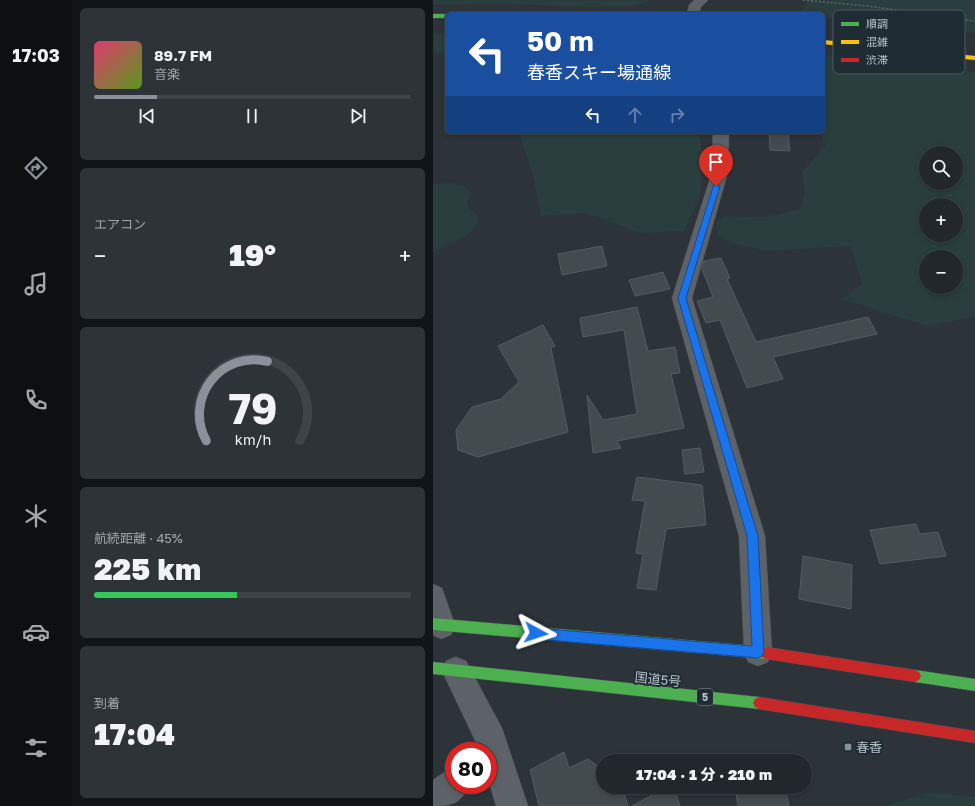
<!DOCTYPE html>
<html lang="ja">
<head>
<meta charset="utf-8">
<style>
  :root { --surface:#21272b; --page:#2d3337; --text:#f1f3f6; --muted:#a2a5a9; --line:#3e4447; --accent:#8c9099 }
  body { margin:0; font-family:"Golos Text","Noto Sans JP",sans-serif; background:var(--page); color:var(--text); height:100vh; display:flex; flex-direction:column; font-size:15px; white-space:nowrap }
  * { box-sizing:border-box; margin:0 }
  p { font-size:13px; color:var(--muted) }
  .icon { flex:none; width:22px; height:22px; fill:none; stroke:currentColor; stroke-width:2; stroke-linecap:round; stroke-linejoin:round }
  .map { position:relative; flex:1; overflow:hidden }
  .sheet { display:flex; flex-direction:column; gap:8px; padding:8px; background:#121518; width:361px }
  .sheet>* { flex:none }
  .top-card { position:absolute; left:12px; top:12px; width:380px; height:122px; border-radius:6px; box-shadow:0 2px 6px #0003,0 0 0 1px var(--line); background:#1a4fa0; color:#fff; overflow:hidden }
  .fabs { position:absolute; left:486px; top:146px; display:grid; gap:8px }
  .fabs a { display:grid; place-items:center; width:44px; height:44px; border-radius:50%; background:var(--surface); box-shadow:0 2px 6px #0003,0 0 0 1px var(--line); font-size:20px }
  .speed { position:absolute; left:12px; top:742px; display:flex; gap:8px; font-size:20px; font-weight:700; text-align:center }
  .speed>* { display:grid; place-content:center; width:52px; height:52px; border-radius:50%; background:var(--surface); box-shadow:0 2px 6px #0003,0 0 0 1px var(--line); line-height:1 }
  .speed .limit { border:6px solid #d22; background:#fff; color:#111 }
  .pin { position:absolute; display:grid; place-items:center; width:34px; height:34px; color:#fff; margin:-41px -17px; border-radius:50% 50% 50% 0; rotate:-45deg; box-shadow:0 0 4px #0007 }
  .pin .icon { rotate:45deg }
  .me { position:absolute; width:44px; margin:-22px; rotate:95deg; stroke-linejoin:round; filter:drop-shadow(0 0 3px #0008) }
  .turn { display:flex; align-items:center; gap:14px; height:84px; padding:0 16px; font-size:18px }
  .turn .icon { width:52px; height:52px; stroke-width:2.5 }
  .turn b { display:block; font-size:28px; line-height:34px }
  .lanes { display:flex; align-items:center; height:38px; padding:0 16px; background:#0003; justify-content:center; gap:20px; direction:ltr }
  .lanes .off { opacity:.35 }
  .big { font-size:30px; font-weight:800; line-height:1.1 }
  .sheet .card { flex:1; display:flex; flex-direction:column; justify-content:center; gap:6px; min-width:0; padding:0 14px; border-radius:6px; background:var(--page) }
  .sheet .dial { align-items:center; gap:0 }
  .dial svg { height:104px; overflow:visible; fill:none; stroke:var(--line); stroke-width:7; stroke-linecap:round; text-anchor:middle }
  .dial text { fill:var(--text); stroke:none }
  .song { display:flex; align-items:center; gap:12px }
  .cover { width:48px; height:48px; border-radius:6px; background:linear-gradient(135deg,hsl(340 70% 55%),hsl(90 70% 35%)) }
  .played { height:4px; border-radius:2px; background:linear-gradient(90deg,var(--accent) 20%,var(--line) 20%) }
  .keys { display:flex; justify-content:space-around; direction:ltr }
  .heat { display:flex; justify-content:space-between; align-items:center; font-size:22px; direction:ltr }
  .charge { height:6px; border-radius:3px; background:linear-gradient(90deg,#34c759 45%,var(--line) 0) }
  .trip { position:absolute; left:163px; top:754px; width:216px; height:40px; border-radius:20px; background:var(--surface); box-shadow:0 2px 6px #0003,0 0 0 1px var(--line); font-weight:800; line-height:40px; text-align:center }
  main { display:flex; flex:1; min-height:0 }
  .menu { display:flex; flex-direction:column; width:72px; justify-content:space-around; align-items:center; background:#0d1011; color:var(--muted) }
  .menu .icon { width:28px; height:28px }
  .menu .current { color:var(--accent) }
  .menu b { font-size:18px; color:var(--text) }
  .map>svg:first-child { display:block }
  .green { fill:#293e3d; fill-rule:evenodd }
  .building { fill:#444b4f; stroke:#545c61 }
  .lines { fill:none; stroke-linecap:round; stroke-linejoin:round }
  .street-casing { stroke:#4a5054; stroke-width:1 }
  .fast-casing { stroke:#495055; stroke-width:1 }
  .slow-casing { stroke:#495055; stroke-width:1 }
  .jam-casing { stroke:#495055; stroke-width:1 }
  .path { stroke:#5f6669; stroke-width:1.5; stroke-dasharray:2 2; stroke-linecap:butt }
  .street { fill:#5c6267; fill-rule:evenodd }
  .fast { fill:#4caf50; fill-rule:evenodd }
  .slow { fill:#ffc107; fill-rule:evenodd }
  .jam { fill:#c62828; fill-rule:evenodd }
  .route { fill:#1a73e8; stroke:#114b97 }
  .poi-dot { fill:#869097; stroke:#1f2c34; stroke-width:1.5 }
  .labels { text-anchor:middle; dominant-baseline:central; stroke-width:4; stroke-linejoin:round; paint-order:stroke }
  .shield { fill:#1f2c34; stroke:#89949c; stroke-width:1 }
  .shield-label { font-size:10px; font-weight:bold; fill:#b7c1c9 }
  .near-street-label { font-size:13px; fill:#b7c1c9; stroke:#1f2c34 }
  .near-poi-label { font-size:13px; fill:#b7c1c9; stroke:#1f2c34; text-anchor:start }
  .key { fill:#1f2c34; stroke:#4d5961; stroke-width:1 }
  .key-label { font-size:11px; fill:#b7c1c9 }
</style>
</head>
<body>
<main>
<nav class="menu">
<b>17:03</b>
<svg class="icon current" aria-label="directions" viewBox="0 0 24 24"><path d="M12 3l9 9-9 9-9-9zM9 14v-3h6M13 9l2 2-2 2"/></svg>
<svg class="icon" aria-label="music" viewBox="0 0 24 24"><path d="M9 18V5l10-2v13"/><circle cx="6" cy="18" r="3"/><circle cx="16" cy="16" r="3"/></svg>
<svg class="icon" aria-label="phone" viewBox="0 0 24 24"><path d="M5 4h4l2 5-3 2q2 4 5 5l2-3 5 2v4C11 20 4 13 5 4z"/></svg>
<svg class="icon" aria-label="climate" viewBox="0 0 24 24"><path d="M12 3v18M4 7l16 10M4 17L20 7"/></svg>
<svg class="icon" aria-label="car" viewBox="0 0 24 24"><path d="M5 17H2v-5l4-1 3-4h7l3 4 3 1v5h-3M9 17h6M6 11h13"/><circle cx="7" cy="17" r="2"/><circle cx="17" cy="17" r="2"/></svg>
<svg class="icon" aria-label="filters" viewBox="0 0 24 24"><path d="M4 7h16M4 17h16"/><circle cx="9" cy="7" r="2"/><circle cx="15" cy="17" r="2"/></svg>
</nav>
<section class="sheet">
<div class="card">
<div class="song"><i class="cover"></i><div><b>89.7 FM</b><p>音楽</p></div></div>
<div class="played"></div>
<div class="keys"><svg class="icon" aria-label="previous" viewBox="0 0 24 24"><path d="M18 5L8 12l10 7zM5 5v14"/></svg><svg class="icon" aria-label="pause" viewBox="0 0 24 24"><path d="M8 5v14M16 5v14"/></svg><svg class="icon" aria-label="next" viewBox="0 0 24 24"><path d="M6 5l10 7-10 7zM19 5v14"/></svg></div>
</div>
<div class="card"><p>エアコン</p>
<div class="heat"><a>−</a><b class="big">19°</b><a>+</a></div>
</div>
<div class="card dial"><svg viewBox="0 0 100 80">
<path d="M14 69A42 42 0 1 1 86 69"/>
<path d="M14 69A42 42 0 0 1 61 8" stroke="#8c9099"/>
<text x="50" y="56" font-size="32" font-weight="700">79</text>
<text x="50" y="72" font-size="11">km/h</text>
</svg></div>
<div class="card"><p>航続距離 · 45%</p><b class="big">225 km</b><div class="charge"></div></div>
<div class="card"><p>到着</p><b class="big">17:04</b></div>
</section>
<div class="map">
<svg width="542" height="806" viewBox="0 0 542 806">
  <rect width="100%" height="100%" fill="#2c3439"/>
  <!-- green -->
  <path class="green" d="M0,0H219L199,6L160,7L64,4L0,5Z
    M375,0H542V33L390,17V14H366Z
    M0,34H14V51L0,53Z
    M390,55L542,72V317L495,326L408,299L429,284L418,246L333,251L303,244L284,235L283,224L292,216L332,217L368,209L372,192L369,172L392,146L388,132H390ZM493,153H523V183H493ZM493,205H523V235H493ZM493,257H523V287H493Z
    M86,132H265L270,153L267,197L251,231L207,233L153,213L108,216L100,176Z
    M20,183L33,187L38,194L34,203L37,210L45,215V222L36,234L0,253V184Z
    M496,792L542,797V806H453Z"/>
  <!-- building -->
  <path class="building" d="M336,132H355L357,151L337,150Z
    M169,246L174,266L129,275L125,254Z
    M288,258L297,278L294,279L323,342L435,317L444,334L340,357L350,379L314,388L287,320L273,323L264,301L280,297L269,269L271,261Z
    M230,272L237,289L202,296L196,280Z
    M204,307L215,351L242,347L247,373L238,374L251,428L184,441L188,448L160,453L154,395L170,420L204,414L191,330L150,337L147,318Z
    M110,325L122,346L118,348L135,432L45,457L25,450L23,430L39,407L68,399L86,382L65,346Z
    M267,448L271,472L252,474L249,450Z
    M204,477L269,485L273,525L233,529L223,590L204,588L210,554L203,553L212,501L199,500Z
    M483,524L487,534L505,532L513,556L447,564L437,530Z
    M370,556L419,565L418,609L366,599Z
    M131,752L136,768L155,759L170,770V787H189L195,806H106L97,770Z
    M234,787H241L247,806H199Z
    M302,787H352L356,806H305Z"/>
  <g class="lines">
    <!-- street casing -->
    <g class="street-casing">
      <path id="street" d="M261,0H275L268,7L266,14H254L256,5Z
        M280,132H296L295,172L259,298L332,536L339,652L335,662L325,666L315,662L311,652L306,536L239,298L279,172Z
        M0,584L9,588L22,625L18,635L8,639L0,635Z
        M23,657L33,661L69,728L95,806H63L55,779V751H47L9,671L13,661Z
        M21,768V785H36C28,804 19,806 0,806V780L10,773Z"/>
    </g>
    <!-- fast casing -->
    <g class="fast-casing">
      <path id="fast" d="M0,14H14V18H0Z
        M0,618L333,647L337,649L339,653L337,657L333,659L0,630Z
        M0,662L326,697L330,699L332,703L330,707L326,709L0,674Z
        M482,670L542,679V691L482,682L478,680L476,676L478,672Z"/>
    </g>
    <!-- slow casing -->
    <g class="slow-casing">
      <path id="slow" d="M390,40L542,56V60L390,44Z"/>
    </g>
    <!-- jam casing -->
    <g class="jam-casing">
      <path id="jam" d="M333,647L482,670L486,672L488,676L486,680L482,682L333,659L329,657L327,653L329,649Z
        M326,697L542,731V743L326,709L322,707L320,703L322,699Z"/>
    </g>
    <!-- path -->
    <path class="path" d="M370,0L435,6L542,21"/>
    <!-- street -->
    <use href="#street" class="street"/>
    <!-- fast -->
    <use href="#fast" class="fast"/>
    <!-- slow -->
    <use href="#slow" class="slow"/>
    <!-- jam -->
    <use href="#jam" class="jam"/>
  </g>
  <!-- route -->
  <path class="route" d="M281,184L287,186L253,298L325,536L331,652L329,656L325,658L103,639L99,637L98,633L99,629L103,628L319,646L314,536L245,298Z"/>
  <!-- markers -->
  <rect class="poi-dot" x="411" y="743" width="8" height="8" rx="2"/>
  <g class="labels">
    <!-- shield labels -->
    <rect class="shield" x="264" y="689" width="16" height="16" rx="3"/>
    <g class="shield-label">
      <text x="272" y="697">5</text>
    </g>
    <!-- near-street labels -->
    <g class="near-street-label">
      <text transform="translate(225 679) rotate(6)">国道5号</text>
    </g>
    <!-- near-poi labels -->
    <g class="near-poi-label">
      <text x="423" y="747">春香</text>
    </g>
  </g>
  <!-- legend -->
  <rect x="400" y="10" width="132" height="64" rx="6" class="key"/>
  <rect x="408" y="22" width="18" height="4" fill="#4caf50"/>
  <rect x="408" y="40" width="18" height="4" fill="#ffc107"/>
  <rect x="408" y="58" width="18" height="4" fill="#c62828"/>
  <g class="key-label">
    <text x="433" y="28">順調</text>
    <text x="433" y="46">混雑</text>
    <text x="433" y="64">渋滞</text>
  </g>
</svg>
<div class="fabs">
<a><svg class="icon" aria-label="search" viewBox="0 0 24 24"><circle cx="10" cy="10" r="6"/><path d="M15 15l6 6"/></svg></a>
<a>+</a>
<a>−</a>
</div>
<div class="speed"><div class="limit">80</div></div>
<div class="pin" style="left:283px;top:186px;background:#d93025"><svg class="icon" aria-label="arrive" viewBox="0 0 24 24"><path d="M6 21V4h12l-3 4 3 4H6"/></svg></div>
<svg class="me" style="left:103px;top:633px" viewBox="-20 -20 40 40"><path d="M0-17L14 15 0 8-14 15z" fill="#1a73e8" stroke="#fff" stroke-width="4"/></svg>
<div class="trip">17:04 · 1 分 · 210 m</div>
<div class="top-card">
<div class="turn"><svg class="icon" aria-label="left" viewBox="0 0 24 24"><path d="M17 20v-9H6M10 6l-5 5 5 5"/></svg><div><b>50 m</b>春香スキー場通線</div></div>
<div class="lanes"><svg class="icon" aria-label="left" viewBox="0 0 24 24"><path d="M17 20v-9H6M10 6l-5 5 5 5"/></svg><svg class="icon off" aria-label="ahead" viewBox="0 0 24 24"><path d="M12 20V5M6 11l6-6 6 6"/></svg><svg class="icon off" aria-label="right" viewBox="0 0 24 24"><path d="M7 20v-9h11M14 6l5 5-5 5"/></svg></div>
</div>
</div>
</main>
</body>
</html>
